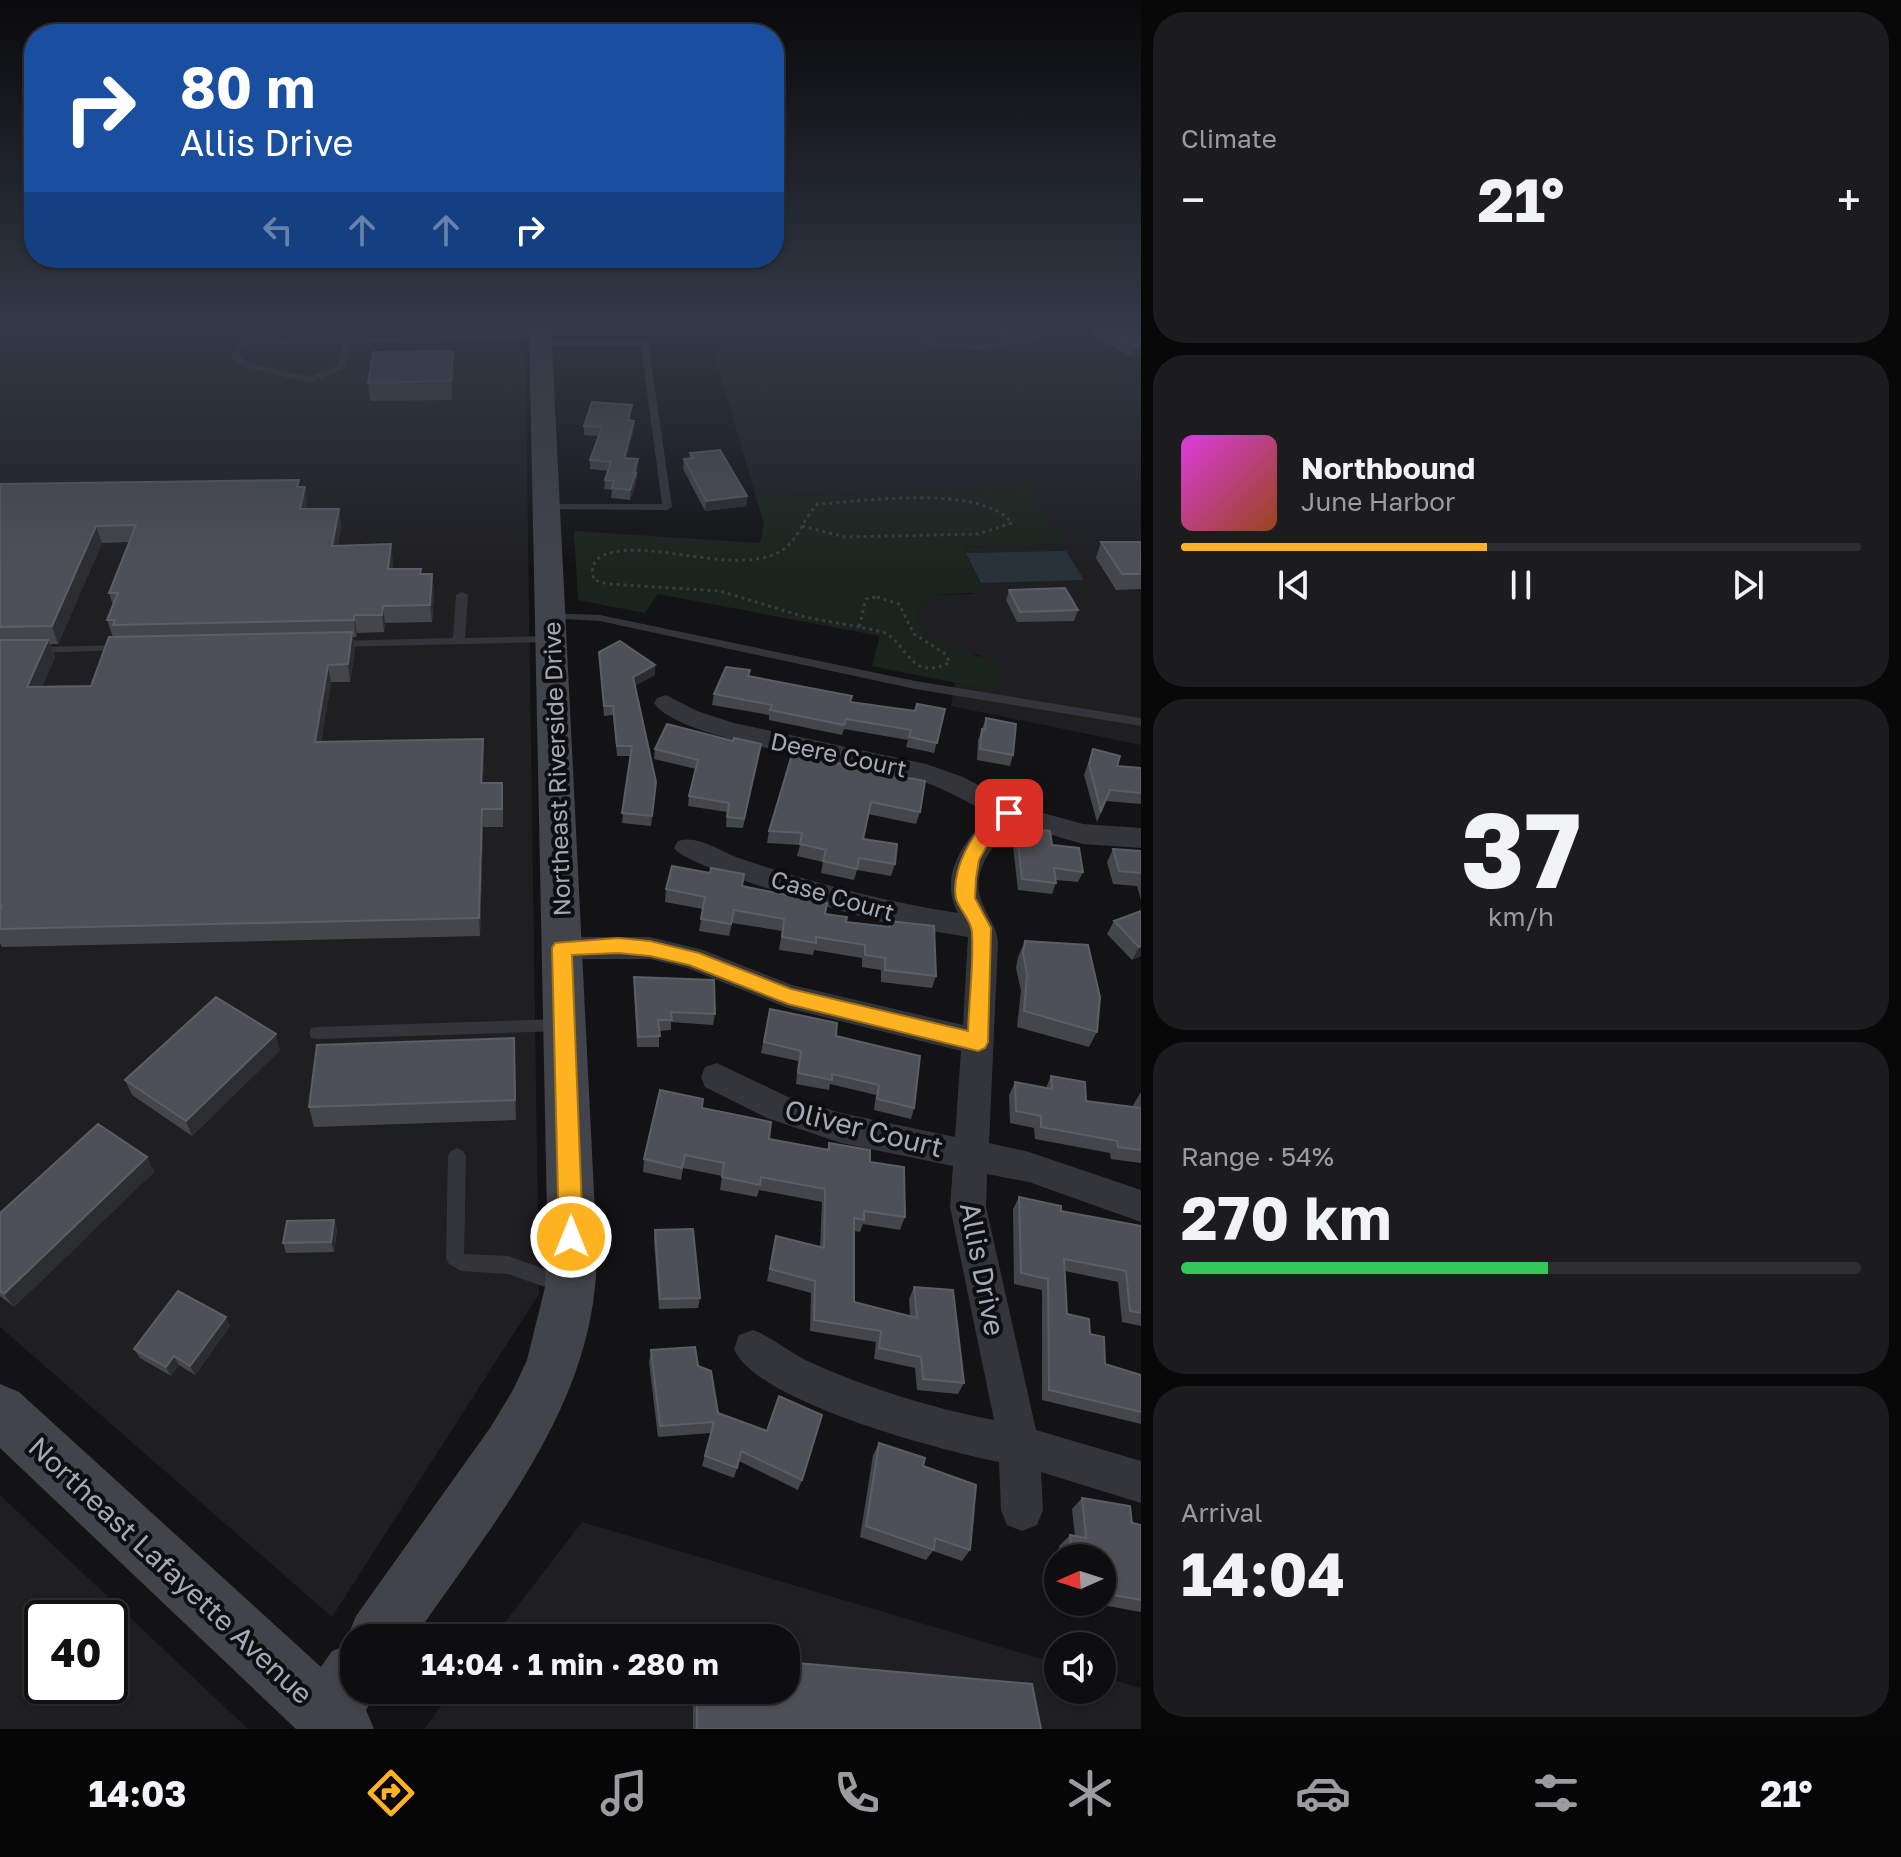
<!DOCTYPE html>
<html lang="en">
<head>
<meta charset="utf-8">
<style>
  :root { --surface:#0e0e10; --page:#1c1c1e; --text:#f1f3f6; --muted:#9b9c9f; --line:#2e2e30; --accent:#ffb321 }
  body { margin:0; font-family:"Golos Text",sans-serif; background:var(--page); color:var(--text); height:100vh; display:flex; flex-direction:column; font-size:30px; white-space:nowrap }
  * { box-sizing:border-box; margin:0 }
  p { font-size:26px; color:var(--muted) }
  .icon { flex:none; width:44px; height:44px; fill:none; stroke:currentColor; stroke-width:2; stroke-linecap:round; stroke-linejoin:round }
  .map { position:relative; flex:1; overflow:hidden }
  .panel { display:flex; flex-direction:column; gap:12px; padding:12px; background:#080809; width:760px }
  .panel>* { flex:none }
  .banner { position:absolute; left:24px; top:24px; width:760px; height:244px; border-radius:32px; box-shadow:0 2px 6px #0004,0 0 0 2px var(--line); background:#1a4fa0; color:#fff; overflow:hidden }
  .needle { width:52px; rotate:267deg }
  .controls { position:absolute; left:1044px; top:1544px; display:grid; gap:16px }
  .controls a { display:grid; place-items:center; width:72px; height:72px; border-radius:50%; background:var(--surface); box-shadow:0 2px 6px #0004,0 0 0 2px var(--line); font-size:40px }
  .speed { position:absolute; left:24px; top:1600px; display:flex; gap:16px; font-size:40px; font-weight:700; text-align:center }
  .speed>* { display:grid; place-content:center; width:104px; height:104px; border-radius:50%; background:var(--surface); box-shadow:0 2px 6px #0004,0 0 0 2px var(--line); line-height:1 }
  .speed .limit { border:4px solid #111; border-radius:12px; background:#fff; color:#111 }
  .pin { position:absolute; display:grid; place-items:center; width:68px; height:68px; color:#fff; margin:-34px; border-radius:16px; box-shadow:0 4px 12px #0006 }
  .me { position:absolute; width:88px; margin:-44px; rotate:0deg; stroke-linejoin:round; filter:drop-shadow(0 0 6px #0008) }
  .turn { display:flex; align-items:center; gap:28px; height:168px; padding:0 24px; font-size:36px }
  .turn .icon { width:104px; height:104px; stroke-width:2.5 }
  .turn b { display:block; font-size:56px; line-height:68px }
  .lanes { display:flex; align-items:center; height:76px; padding:0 24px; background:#0003; justify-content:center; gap:40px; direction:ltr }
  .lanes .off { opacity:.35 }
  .big { font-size:60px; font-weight:700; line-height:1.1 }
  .panel .widget { flex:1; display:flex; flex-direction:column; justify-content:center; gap:12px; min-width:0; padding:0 28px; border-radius:32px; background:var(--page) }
  .panel .dial { align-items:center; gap:0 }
  .dial b { font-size:104px; line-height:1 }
  .song { display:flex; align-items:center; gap:24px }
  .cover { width:96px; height:96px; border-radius:12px; background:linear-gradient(135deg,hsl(300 70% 55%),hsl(20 70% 35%)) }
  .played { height:8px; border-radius:4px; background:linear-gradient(90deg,var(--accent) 45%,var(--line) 45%) }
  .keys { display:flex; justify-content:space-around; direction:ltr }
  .heat { display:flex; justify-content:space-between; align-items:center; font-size:44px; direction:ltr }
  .charge { height:12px; border-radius:6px; background:linear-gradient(90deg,#34c759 54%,var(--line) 0) }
  .trip { position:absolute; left:340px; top:1624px; width:460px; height:80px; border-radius:32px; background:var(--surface); box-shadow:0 2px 6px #0004,0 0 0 2px var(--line); font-weight:700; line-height:80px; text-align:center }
  .menu { display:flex; height:128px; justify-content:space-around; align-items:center; background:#060606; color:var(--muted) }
  .menu .icon { width:56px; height:56px }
  .menu .on { color:var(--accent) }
  .menu b { font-size:36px; color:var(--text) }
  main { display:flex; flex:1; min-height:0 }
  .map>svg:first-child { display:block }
  .built { fill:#1f1f22; fill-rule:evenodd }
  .green { fill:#1b241c }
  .water { fill:#28323a }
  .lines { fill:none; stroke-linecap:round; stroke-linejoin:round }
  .path { stroke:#3a3c42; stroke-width:3; stroke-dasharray:3 4; stroke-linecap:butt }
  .lane { fill:#34353b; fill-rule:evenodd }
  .street { fill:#34353b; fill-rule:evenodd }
  .secondary { fill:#42444b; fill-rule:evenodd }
  .wall { fill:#43464b; fill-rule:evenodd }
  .shaded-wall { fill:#2c2d31 }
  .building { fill:#4e5057; stroke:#5b5e66; stroke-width:2 }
  .route { fill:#ffb321; stroke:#a67415; stroke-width:2 }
  .labels { text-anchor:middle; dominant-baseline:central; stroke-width:8; stroke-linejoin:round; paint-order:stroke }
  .street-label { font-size:24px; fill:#a3aab7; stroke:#0e0e10 }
  .near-street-label { font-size:28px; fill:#a3aab7; stroke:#0e0e10 }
</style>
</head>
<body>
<main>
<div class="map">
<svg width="1141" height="1729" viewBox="0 0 1141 1729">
  <rect width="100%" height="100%" fill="#131315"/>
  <!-- built -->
  <path class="built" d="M0,327H525L539,1294L332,1617L0,1327Z
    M712,327H1141V745L951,706L955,683L990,690L979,655L966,654L925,636L916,620L922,602L931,595L973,594L961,547L1062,544L1030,490L756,497L709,335Z
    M0,1495L248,1729H0ZM42,1618H110V1686H42Z
    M582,1522L1058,1664V1690H1102V1677L1141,1688V1729H424L453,1690H786V1638H493Z"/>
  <!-- green -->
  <path class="green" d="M1030,490L1063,544L962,547L984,592L931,595L922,602L916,620L926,636L999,665L1004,674L999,684L990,690L872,666L880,636L658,594L645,613L578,600L574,531L760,543L764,524L756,497Z"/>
  <!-- water -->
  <path class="water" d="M1066,551L1084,580L981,583L966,553Z"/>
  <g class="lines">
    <!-- path -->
    <path class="path" d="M802,526L845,537L978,534L1012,523C981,484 865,501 818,504C803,517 798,543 779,552C731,578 631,531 596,560L592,568L594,580L608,584L720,591L805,617L859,627
      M877,597L899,604L914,634L944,653L950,662C910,683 908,644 885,633C877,630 867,629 859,627L866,599Z"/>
    <!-- lane -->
    <path class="lane" d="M900,327C916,326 925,341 940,343C986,350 1032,336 1077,327H1092L985,350L931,347Z
      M540,335L544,337L543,339L352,343L345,368L310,383L244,367L230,356C243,333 259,336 282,340ZM258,341L282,344L343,343L338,365L309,377L250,363L239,355L242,349Z
      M648,341L672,507L667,510L542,509V505L546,504H662L641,346H540L536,344L540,342Z
      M462,592L468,595L465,638L551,636L557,639L551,642L336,647L330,644L336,641L453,638L456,595Z
      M550,613L600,615L915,681L1141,718V726L915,689L600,621L546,618V614Z
      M124,645L128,646V650L0,654V648Z
      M560,1019L566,1020L568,1025L566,1030L560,1031L317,1039L311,1038L309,1033L311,1028L317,1027Z
      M457,1148L463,1151L466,1156L464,1254L508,1256L562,1275L569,1278L571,1284L569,1290L562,1293L508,1274L461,1271L449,1264L446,1258L448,1156L451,1151Z"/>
    <!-- street -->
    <path class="street" d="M666,695L697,711L734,723L926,764L963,777L1018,806L1083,824L1141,828V848L1083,844L1014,824C994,843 969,872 982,902C988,918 997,926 998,943L989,1143L1029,1152L1141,1190V1222L1029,1182L987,1174L986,1207L1036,1430L1141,1461V1503L1041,1472L1043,1510L1037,1525L1022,1531L1007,1525L1001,1510L999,1462C943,1451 756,1402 734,1349L739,1335L753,1330C774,1338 791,1354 812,1363C870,1389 931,1408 994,1420L950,1207L953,1166L841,1143L767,1118L705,1087L701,1077L705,1067L717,1063L788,1097L841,1113L955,1137L961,1051L788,1008L687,968L650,959H562L551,956L547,948L551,940L562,937H650L703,950L792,985L963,1025L968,937C940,932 911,928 882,922C852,915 685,867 674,848L678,841C698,835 718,850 736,857C809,882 883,901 958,913C938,876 964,840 990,815C965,800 940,786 912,778C861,763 680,742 654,703L657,698Z"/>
    <!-- secondary -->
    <path class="secondary" d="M529,327H551L595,1213C595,1237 598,1263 595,1287C582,1420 487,1531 414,1638H354V1690H378L366,1710L374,1729H296L0,1448V1384L19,1392L321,1667L332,1651L350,1644L347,1638L356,1616L490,1428L513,1390L527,1360L545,1287L547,1213Z"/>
  </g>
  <!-- wall -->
  <path class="wall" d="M984,327H1055L1004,338Z
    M1093,327H1133L1141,331V354L1130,356L1091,335Z
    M453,351L454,369L452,400L370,401L368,383Z
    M632,405L630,420L634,430L626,458L638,459L636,483L630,500L611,498L612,490L604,489L605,480L608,471L590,469V460L599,436L584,435V426Z
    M690,453L747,496L746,506L705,511L683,469L684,459H689Z
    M0,484L300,487L307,504L306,509H339L341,525L338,545L393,561L392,569L421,574H432L434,591L432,622L385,623L384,632L357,633L356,637H353L355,649L350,682H331L321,742L483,739L484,757L483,783L503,801V827H483L480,936L2,947L0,943ZM130,542L109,593L113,605L107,620L113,637L91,686L42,687L55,657L50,644H58L102,543Z
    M1101,542H1141V589L1116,590L1096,558Z
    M1009,590L1078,610L1074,621L1017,622L1006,600Z
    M599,652L655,665V675L635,685L655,792L651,826L622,823L630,756H617L613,715L604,716Z
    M750,670L749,676L851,702L915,711L945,709L934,753L906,747L908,740L844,729L842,735L769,720V715L712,705L714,694Z
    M986,718L1013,755L1010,766L977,760L978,740Z
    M655,749L759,753L743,828L726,827L727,812L688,806L689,796L696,769L654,759Z
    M1093,749L1117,766L1141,768V804L1106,801L1097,822L1084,775Z
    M821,761L898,776L920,812L916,824L868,814L863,839L895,864L891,876L857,870L854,880L821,873L823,862L797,856L800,845L767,843L769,831Z
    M1016,827L1052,845L1083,872L1078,882L1056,880V883L1052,894L1018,890L1012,838Z
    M1113,849L1141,851V900L1137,886L1113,884L1107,862Z
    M742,886L846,922L888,927L890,921L936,976L932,988L881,982V970L862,967V958L814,950L813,955L779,950L782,931L732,923L729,936L699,931L703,909L665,902L666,889Z
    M1141,910V956L1132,960L1107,934L1114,921Z
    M1025,941L1097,1032L1089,1047L1017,1027L1021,991L1016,968L1018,957Z
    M634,977L715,1014L713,1025L671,1022V1030L659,1031V1047H637L634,988Z
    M770,1009L836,1036L914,1108L911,1119L874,1110L876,1095L830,1084L829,1090L796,1084L798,1061L761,1053Z
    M280,1050L192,1136L132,1095L125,1080Z
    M515,1059L516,1120L314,1127L309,1107Z
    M1051,1076L1086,1101L1134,1107L1133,1105L1141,1092V1163L1111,1159L1110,1153L1035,1139L1034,1128L1010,1123L1009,1095L1015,1082L1046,1088Z
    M702,1108L769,1139L827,1150L829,1143L870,1162L905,1217L900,1230L863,1224L860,1232L854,1231V1302L910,1316L909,1299L914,1287L964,1383L958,1394L917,1390L915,1368L874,1359L876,1342L810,1331L811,1293L767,1281L776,1236L820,1248L822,1202L759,1190L757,1197L720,1190L722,1176L683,1168L681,1180L643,1172L644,1159Z
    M147,1157L154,1172L14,1307L0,1296V1213Z
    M1019,1197L1061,1211L1141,1226V1326L1122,1322L1118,1282L1065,1271L1067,1314L1090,1334L1105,1364L1141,1375V1424L1042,1400V1290L1014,1284L1013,1209Z
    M334,1220L337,1230L334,1252L286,1253L283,1243Z
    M655,1230L700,1298L698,1308L659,1309L654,1240Z
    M230,1326L195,1375L179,1365L171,1376L140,1358L134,1349Z
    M651,1350L698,1366L718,1413L802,1480L798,1490L739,1461L734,1478L702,1466L711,1433L658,1437L649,1362Z
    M879,1443L923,1466L970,1550L962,1561L933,1551L926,1560L860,1537L873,1455Z
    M1082,1498L1132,1523L1141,1525V1611L1140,1612L1087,1602H1102V1558H1060L1059,1546L1070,1535L1075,1536L1072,1509Z
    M693,1690H786L1041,1729H693Z"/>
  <!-- shaded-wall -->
  <path class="shaded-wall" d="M1007,327H1055L1004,338Z
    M1141,345V354L1130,356L1134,347Z
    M453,351L454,369L452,400L451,381Z
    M634,421V430L624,467V458Z
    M636,473V483L630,500V490Z
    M305,487L307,504L303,526L300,509Z
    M747,496L746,506L705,511L706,501Z
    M339,509L341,525L335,562L332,546Z
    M96,526L102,543L58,644L52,626Z
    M391,544L393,561L390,586L388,569Z
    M432,574L434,591L432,622L430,605Z
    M383,606L385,623L384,632L382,615Z
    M354,615L357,633L356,637L354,620Z
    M352,632L355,649L350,682L348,664Z
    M48,640L55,657L34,705L27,687Z
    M328,665L331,682L318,760L315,742Z
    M655,665V675L633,687V677Z
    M483,739L484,757L483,801L481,783Z
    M482,809L483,827L480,936L479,918Z
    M1141,946V956L1132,960L1139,947Z
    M276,1034L280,1050L192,1136L186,1121Z
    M514,1038L515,1059L516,1120L515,1100Z
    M147,1157L154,1172L14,1307L4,1294Z
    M334,1220L337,1230L334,1252L331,1242Z
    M226,1317L230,1326L195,1375L190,1366Z
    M174,1356L179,1365L171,1376L166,1367Z"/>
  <!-- building -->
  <path class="building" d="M1096,327H1133L1141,331V345L1134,347Z
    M453,351L451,381L368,383L373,352Z
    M592,402L632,405L628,420L634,421L624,458L638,459L633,473H636L630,490L612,488L614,481L605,480L611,462L590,460L602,427L584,426Z
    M720,450L747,496L706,501L684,459L693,458L690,453Z
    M299,480L297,487H305L300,509H339L332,546L391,544L388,569H421L420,574H432L430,605L383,606L382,615H354V620L113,625L115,620H107L118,593H109L136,525L96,526L52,626L0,627V484Z
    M1101,542H1141V574H1122Z
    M1065,588L1078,610L1020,612L1009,590Z
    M352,632L348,664L328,665L315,742L483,739L481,783H502V809H482L479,918L0,929V911L2,906H0V640H48L27,687L91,686L109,637Z
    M620,641L655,665L633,677L656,782L652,816L622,813L632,746H617L613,706H604L599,652Z
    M726,667L750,670L748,676L852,696L850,702L915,711L917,704L945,709L937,743L909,737L911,730L846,719L844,725L770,710L772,705L714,694Z
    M986,718L1016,724L1013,755L980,749L982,729L985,730Z
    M667,724L733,741L734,738L761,744L744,819L727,817L729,803L689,796L698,760L655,749Z
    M794,748L822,754L820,761L868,767L869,764L899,770L898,776L925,781L920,812L871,802L863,839L897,844L895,864L859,858L857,869L823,861L826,850L800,844L802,833L769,831Z
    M1093,749L1120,756L1117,766L1141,768V793L1110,790L1101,811L1089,764Z
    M1016,827L1050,831L1052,845L1079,848L1083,872L1054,868L1056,883L1022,879Z
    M1113,849L1141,851V873L1119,871Z
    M672,866L710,873L711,868L744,874L742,886L827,903L825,914L847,917L846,922L890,927V921L934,926L936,976L885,970V958L865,955V945L816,937V943L782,937L784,919L734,910L731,924L701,919L705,897L666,889Z
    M1141,911V946L1139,947L1114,921Z
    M1025,941L1088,945L1100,997L1097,1032L1024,1011L1027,975L1023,953Z
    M634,977L714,980L715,1014L671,1012L672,1020H658L660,1036L638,1037Z
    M216,997L276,1034L186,1121L125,1080Z
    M770,1009L837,1023L836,1036L920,1056L914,1108L877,1099L879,1085L832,1074V1080L798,1073L801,1051L764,1042Z
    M514,1038L515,1100L309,1107L317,1045Z
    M1051,1076L1085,1082L1086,1101L1141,1108V1150L1118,1147L1117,1141L1041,1127V1116L1016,1111L1015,1082L1052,1089Z
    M660,1090L703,1099L702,1108L771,1122L769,1139L829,1150V1143L870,1150V1162L904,1167L905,1217L864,1211V1220L854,1218V1302L917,1318L914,1287L953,1290L964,1383L923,1379L921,1357L879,1348L881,1331L814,1320L815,1281L770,1269L776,1236L824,1248L825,1189L761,1177L760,1185L722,1177L724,1163L685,1155L682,1168L644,1159Z
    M98,1124L147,1157L4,1294L0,1291V1213Z
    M1019,1197L1061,1206V1211L1141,1226V1313L1130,1311L1126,1271L1064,1259L1067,1314L1089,1319L1090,1334L1104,1337L1105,1364L1141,1375V1412L1049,1390L1048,1279L1021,1273Z
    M334,1220L331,1242L283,1243L287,1221Z
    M693,1229L700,1298L660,1299L655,1230Z
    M178,1291L226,1317L190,1366L174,1356L166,1367L134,1349Z
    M695,1347L698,1366L711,1371L718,1413L767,1431L779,1396L822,1415L802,1480L741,1451L737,1468L705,1456L714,1422L660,1426L651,1350Z
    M879,1443L925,1458L923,1466L976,1485L970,1550L935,1538L934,1550L866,1526Z
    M1082,1498L1130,1506L1132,1523L1141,1525V1600L1102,1593V1558H1072L1070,1535L1086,1538Z
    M786,1662L1032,1684L1041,1729H697V1690H786Z"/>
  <!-- sky -->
  <linearGradient id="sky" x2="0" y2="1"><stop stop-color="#0a0a0c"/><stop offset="0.57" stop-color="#333946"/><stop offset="1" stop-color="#333946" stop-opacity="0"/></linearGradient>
  <rect width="1141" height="569" fill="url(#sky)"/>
  <!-- route -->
  <path class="route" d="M1009,807L1018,813L991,838L979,860L976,878L975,898L991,928L988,1042L985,1048L978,1051L788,1004L689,965L650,956L618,953L572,955L583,1237L579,1245L571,1248L562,1245L559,1237L552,948L555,943L618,938L650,941L699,953L791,989L968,1031C969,999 974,964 972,932C971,919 959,910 956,898C950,868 979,815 1009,807Z"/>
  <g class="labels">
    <!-- street labels -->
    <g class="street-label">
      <text transform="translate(839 754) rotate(12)">Deere Court</text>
      <text transform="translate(556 769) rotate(-92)">Northeast Riverside Drive</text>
      <text transform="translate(833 895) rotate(16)">Case Court</text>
    </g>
    <!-- near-street labels -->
    <g class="near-street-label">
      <text transform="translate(864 1128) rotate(14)">Oliver Court</text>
      <text transform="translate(983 1269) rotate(79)">Allis Drive</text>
      <text transform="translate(171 1570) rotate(43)">Northeast Lafayette Avenue</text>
    </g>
  </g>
</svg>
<div class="controls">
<a><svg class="needle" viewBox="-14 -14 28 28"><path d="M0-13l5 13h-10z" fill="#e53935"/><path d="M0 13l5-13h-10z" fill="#9b9c9f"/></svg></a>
<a><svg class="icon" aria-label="sound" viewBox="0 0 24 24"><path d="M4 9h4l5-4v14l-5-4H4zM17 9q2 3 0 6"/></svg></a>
</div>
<div class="speed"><div class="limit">40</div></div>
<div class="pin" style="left:1009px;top:813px;background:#d93025"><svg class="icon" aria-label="arrive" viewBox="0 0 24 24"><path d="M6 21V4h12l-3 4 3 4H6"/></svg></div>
<svg class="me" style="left:571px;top:1237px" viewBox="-20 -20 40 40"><circle r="17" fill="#ffb321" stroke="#fff" stroke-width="3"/><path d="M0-11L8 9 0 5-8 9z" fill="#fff"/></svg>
<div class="trip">14:04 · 1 min · 280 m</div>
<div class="banner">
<div class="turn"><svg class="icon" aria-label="right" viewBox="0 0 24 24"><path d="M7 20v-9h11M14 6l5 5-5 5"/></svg><div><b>80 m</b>Allis Drive</div></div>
<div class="lanes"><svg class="icon off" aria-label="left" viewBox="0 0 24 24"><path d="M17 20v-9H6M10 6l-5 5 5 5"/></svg><svg class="icon off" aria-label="ahead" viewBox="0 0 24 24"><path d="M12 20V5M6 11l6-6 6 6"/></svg><svg class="icon off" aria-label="ahead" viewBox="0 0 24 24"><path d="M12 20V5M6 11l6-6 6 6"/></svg><svg class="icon" aria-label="right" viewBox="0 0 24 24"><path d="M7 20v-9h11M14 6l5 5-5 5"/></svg></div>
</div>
</div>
<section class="panel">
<div class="widget"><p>Climate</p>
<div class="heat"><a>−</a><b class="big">21°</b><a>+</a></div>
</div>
<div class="widget">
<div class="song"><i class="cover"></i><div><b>Northbound</b><p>June Harbor</p></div></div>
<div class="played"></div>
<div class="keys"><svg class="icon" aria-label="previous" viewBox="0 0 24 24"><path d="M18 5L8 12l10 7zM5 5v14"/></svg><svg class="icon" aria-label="pause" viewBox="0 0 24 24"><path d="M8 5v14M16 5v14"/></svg><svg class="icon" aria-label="next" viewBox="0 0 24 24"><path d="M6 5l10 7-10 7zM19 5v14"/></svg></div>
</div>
<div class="widget dial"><b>37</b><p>km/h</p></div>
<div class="widget"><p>Range · 54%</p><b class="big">270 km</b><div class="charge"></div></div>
<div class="widget"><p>Arrival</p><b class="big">14:04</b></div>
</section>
</main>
<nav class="menu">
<b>14:03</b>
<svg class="icon on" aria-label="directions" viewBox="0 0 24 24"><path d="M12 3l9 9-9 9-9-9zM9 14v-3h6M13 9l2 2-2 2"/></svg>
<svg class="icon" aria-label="music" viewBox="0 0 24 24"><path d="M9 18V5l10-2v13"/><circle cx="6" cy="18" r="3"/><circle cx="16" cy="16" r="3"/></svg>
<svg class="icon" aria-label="phone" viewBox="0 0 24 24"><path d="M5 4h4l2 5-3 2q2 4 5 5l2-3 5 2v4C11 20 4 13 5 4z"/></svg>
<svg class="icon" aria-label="climate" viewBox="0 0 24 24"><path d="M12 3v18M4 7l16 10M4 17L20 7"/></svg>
<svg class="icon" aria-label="car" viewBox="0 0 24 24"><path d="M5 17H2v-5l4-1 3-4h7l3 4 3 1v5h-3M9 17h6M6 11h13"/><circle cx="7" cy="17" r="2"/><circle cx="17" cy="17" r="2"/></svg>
<svg class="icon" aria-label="filters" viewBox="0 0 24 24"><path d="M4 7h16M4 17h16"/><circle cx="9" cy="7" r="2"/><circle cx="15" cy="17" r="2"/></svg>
<b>21°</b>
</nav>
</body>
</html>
